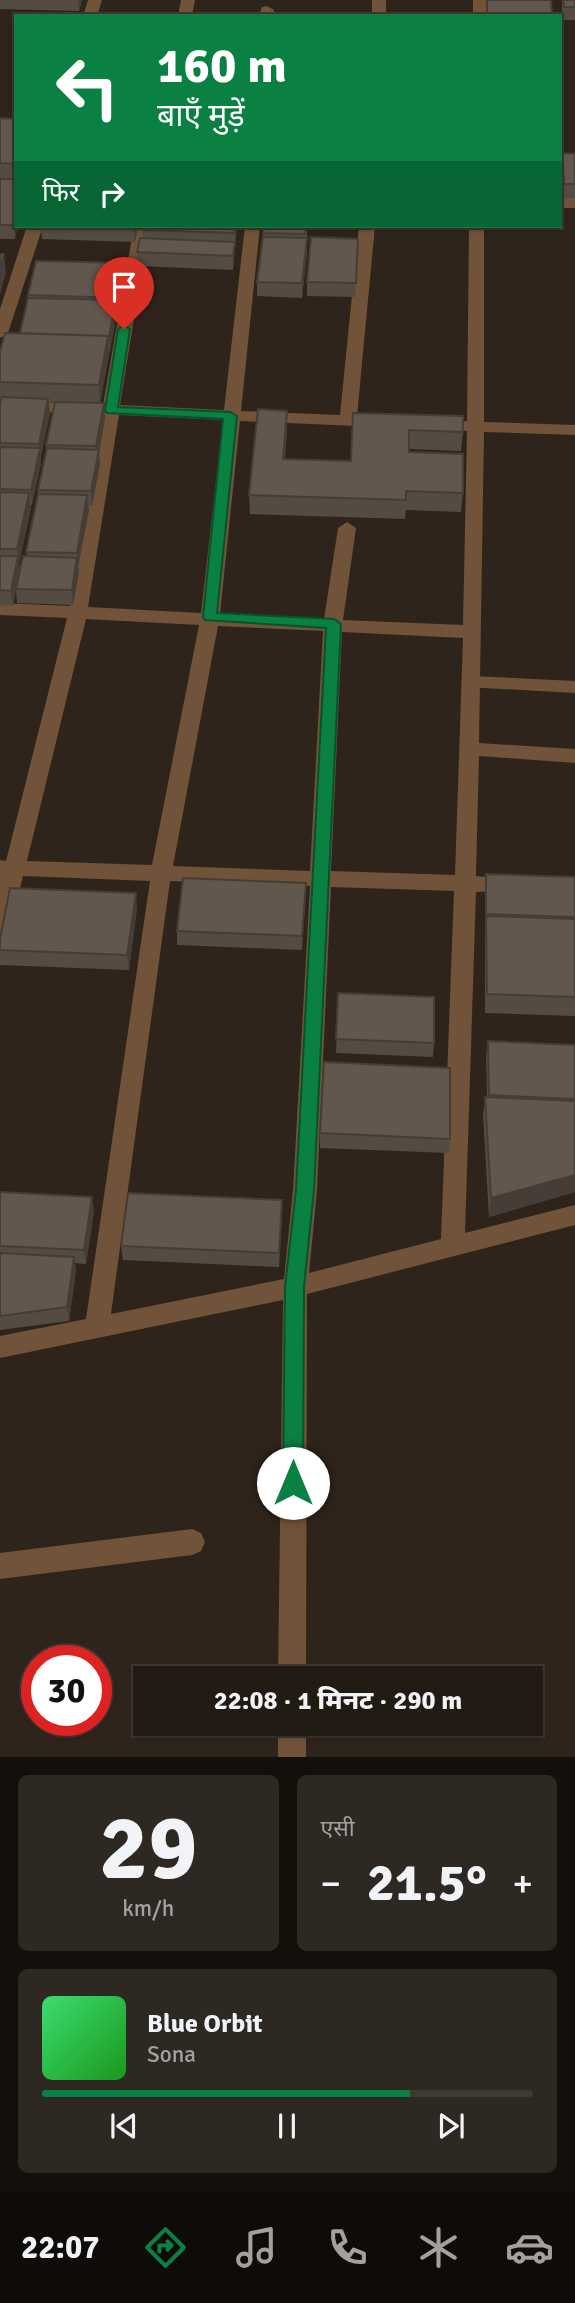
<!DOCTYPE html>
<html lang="hi">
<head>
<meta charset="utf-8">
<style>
  :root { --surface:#221b14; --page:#2e2822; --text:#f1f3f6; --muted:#a2a1a0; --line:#3f3934; --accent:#0b8043 }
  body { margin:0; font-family:Signika,"Noto Sans Devanagari",sans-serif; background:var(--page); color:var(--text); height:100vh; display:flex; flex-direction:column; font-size:26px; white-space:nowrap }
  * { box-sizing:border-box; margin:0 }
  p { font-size:23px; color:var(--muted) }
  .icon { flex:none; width:38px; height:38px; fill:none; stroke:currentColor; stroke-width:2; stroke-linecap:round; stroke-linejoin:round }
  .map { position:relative; height:1757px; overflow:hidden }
  .side { display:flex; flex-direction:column; gap:18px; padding:18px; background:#130f0b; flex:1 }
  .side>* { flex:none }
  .banner { position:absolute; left:14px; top:14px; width:548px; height:214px; border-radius:0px; box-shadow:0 2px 5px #0004,0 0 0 2px var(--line); background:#0b8043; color:#fff; overflow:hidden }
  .speed { position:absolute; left:21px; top:1645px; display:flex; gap:14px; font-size:35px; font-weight:700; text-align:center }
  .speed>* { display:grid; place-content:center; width:91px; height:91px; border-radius:50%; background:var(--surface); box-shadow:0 2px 5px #0004,0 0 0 2px var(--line); line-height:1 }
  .speed .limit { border:10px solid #d22; background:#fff; color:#111 }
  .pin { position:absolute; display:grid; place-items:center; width:60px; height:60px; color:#fff; margin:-72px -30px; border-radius:50% 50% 50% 0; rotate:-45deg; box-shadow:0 0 7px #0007 }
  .pin .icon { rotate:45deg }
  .me { position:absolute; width:77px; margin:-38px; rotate:0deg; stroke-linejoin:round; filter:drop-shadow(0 0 5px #0008) }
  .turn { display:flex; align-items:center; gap:24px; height:147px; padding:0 28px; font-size:32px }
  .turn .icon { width:91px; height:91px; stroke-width:2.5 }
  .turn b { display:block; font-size:49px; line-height:60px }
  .then { display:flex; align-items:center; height:66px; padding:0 28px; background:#0003; gap:14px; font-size:26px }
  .big { font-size:52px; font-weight:800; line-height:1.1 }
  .side .widget { flex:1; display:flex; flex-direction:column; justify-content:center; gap:10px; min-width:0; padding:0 24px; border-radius:10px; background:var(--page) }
  .side .dial { align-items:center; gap:0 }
  .dial b { font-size:91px; line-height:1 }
  .song { display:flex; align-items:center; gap:21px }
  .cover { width:84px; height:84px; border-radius:10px; background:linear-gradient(135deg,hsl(140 70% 55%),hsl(120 70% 35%)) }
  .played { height:7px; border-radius:4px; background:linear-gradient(90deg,var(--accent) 75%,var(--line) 75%) }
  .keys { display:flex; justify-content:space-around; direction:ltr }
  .heat { display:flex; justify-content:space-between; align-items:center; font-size:38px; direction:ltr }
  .side .tiles { flex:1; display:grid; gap:18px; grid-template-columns:1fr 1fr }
  .widget:last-child { grid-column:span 2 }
  .trip { position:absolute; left:133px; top:1666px; width:410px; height:70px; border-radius:0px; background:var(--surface); box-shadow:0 2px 5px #0004,0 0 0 2px var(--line); font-weight:800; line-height:70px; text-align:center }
  .tabs { display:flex; height:112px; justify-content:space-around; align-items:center; background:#0e0b08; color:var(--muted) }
  .tabs .icon { width:49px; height:49px }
  .tabs .current { color:var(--accent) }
  .tabs b { font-size:32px; color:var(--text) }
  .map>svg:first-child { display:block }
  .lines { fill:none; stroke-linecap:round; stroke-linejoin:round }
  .lane { fill:#705338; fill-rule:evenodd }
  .street { fill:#705338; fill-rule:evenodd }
  .wall { fill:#544b42; fill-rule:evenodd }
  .shaded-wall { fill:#453d36 }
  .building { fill:#62574d; stroke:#453d36; stroke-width:2 }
  .route { fill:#0b8043; stroke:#07532c; stroke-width:2 }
</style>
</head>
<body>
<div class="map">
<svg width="575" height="1757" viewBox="0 0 575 1757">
  <rect width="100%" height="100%" fill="#2e241b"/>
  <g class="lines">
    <!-- lane -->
    <path class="lane" d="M472,676L575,681V693L465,687L462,682L465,677Z"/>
    <!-- street -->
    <path class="street" d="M88,0H102L97,16H83Z
      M181,0H195L192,16H178Z
      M372,0H386V16H372Z
      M473,0H487V16H473Z
      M267,6L274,10L273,16H259L262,7Z
      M560,198H575V208H560Z
      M27,226H43L8,333L0,338V309Z
      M134,226H149L120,405L224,410L245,226H260L241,411L340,415L359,226H375L357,416L379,417L387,422L379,427L240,421L220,614L324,619L338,528L347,522L356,528L343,620L463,625L467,431L458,430L455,426L458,422L467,421L469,226H484V422L575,425V435L484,432L479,743L575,749V763L479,756L476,876L519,880L523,885L519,890L476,892L465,1233L575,1205V1225L307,1294L306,1678H278L283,1300L0,1358V1336L86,1319L150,881L23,876L11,926L8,932L0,934V860L6,861L67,618L0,615V603L70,606L102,415L0,410V400L103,405ZM119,415L223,420L201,613L88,607ZM86,619L199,625L152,865L27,861ZM218,626L323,631L310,871L173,866ZM342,632L463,638L455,875L331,871ZM170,881L310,886L293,1190L284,1279L111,1314ZM331,887L454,891L441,1239L309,1273L317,1190Z
      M192,1529L201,1533L205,1542L201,1551L192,1555L0,1579V1553Z
      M278,1724H306V1757H278Z"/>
  </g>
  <!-- wall -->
  <path class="wall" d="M0,0H82L79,11L0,9Z
    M562,0H575V20H562Z
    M0,118L16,119V226L15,239H0Z
    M562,153L575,154V198H563L561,167Z
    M41,226H138L135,242L42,239Z
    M237,226L233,270L138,266L137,252L143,239L142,230Z
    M264,226H307V252L302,298L257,296V282Z
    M358,239L355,297L307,296V282Z
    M127,263L128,278L122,312H117L100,403L105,418L99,452L100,464L92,506H88L89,510L78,567L79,573L73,605L17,603L16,590L13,606L0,605V404L1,400H0V351L20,333L28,295ZM49,402H55L46,445V450L38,490V495L26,552L27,557L20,570L19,563L31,508L30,505H32L41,463V456L50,413Z
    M353,413L463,432L461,451L409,449V452L463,493L461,512L406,510L405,519L250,514L249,495L287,429L285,459L351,461Z
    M486,874L575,877V1016L485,1013V889Z
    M306,883L302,950L177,945V931Z
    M137,908L129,970L0,965V939Z
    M338,993L434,1043L433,1057L336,1053Z
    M488,1041L575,1045V1192L489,1217L483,1115L485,1097H487L486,1056Z
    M320,1133L450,1139L449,1153L320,1148Z
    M0,1192L94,1211L86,1264L75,1263L76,1271L69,1321L0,1330Z
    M282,1214L279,1267L123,1260L121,1246Z"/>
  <!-- shaded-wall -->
  <path class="shaded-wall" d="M78,0H82L79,11Z
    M16,215V226H18L15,239L13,225Z
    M134,226H138L135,242Z
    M235,226H237L233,270V256L235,245Z
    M307,238V252L302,298V283Z
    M4,254L6,272L0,295V269Z
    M127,263L128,278L122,312L121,298Z
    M116,300L117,315L110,351L109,337Z
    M108,336L109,354L100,403L99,385Z
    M48,399L50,413L41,456V463L32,505L31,490L39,451V444Z
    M104,403L105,418L99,452L100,464L92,506L91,491L97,458L96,446Z
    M287,411V429L283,478V459Z
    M29,493L31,508L19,563L20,571L13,606L11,591L18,557L17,549Z
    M87,495L89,510L78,567L79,573L73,605L72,590L77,560V553Z
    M306,883L305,897L302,950V936Z
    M136,893L137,908L129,970L127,955Z
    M575,1175V1192L489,1217L491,1198Z
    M92,1197L94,1211L86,1264L84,1250Z
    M282,1200V1214L279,1267V1253Z
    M74,1257L76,1271L69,1321L67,1307Z"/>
  <!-- building -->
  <path class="building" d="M487,0H551L552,16H487Z
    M563,0H575V7H564Z
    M0,118L16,119V164L0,163Z
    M562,153L575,154V184H564Z
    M0,179H16V215L13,225H0Z
    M143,226H235L234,233L142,230Z
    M264,226H306L305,234L263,233Z
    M263,237L307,238L302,283L257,282Z
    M311,237L358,239L356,283L307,282Z
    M140,238L235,242L233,256L137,252Z
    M0,254H4L0,269Z
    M36,261L127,263L121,298L28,295Z
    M28,298L116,300L109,337H108V336L20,333Z
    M5,333L108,336L99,385L0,382V351Z
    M2,397L48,399L39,444L0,443V404Z
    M55,402L104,403L96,446L46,445Z
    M258,409L287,411L283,459L351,461L353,413L463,416V432L409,430V452L463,454V493L406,491V500L249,495Z
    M0,447L40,448L31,490L0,489Z
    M47,448L99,450L91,491L38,490Z
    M0,492L29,493L17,549H0Z
    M38,494L87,495L77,553L26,552Z
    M0,556H18L11,591L0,590Z
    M23,556L77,558L72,590L16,589Z
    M486,874L575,877V917L486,914Z
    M183,878L306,883L302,936L177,931Z
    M10,888L136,893L127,955L0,950V939Z
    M486,916L575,919V997L487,994Z
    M338,993L434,997V1043L336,1039Z
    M488,1041L575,1045V1099L489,1095Z
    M324,1062L450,1068V1139L320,1133Z
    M485,1097L575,1101V1175L491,1198Z
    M0,1192L92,1197L84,1250L0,1246Z
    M128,1193L282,1200L279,1253L121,1246Z
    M0,1253L74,1257L67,1307L0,1316Z"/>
  <!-- route -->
  <path class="route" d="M124,325L130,329L118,407L230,412L237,416L217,613L334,619L341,624L314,1190L304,1287L303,1483L300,1489L293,1492L286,1489L283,1483L285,1287L296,1190L326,628L205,620L203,617L223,419L107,413L105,411L118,329Z"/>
</svg>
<div class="speed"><div class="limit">30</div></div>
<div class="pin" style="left:124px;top:329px;background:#d93025"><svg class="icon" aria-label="arrive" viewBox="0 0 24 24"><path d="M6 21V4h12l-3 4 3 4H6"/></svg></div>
<svg class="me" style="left:293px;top:1483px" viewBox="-20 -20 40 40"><circle r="19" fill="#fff"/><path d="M0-13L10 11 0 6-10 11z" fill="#0b8043"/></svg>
<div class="trip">22:08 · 1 मिनट · 290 m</div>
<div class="banner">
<div class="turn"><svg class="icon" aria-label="left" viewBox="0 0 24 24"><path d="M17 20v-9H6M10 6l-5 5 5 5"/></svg><div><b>160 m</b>बाएँ मुड़ें</div></div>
<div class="then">फिर<svg class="icon" aria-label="right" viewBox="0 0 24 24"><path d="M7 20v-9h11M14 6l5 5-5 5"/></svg></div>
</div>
</div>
<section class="side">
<div class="tiles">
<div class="widget dial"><b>29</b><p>km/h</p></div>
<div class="widget"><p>एसी</p>
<div class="heat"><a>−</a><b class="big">21.5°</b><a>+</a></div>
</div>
<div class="widget">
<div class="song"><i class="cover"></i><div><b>Blue Orbit</b><p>Sona</p></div></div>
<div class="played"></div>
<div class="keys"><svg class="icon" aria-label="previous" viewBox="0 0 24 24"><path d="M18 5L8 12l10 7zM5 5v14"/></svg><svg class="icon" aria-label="pause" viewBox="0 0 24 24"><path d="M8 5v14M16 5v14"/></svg><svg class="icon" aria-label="next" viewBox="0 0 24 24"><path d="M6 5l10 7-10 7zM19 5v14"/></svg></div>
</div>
</div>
</section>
<nav class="tabs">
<b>22:07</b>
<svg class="icon current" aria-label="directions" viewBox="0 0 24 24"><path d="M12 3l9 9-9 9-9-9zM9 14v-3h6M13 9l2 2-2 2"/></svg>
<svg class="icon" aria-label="music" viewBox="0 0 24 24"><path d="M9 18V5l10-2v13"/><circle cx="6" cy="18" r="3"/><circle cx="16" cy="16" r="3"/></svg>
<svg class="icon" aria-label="phone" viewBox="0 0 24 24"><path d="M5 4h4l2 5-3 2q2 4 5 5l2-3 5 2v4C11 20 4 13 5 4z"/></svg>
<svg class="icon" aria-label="climate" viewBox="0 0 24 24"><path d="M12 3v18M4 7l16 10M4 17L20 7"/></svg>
<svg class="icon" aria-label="car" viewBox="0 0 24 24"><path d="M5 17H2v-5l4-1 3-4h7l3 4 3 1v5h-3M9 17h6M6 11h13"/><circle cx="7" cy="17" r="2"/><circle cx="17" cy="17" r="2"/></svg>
</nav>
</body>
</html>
